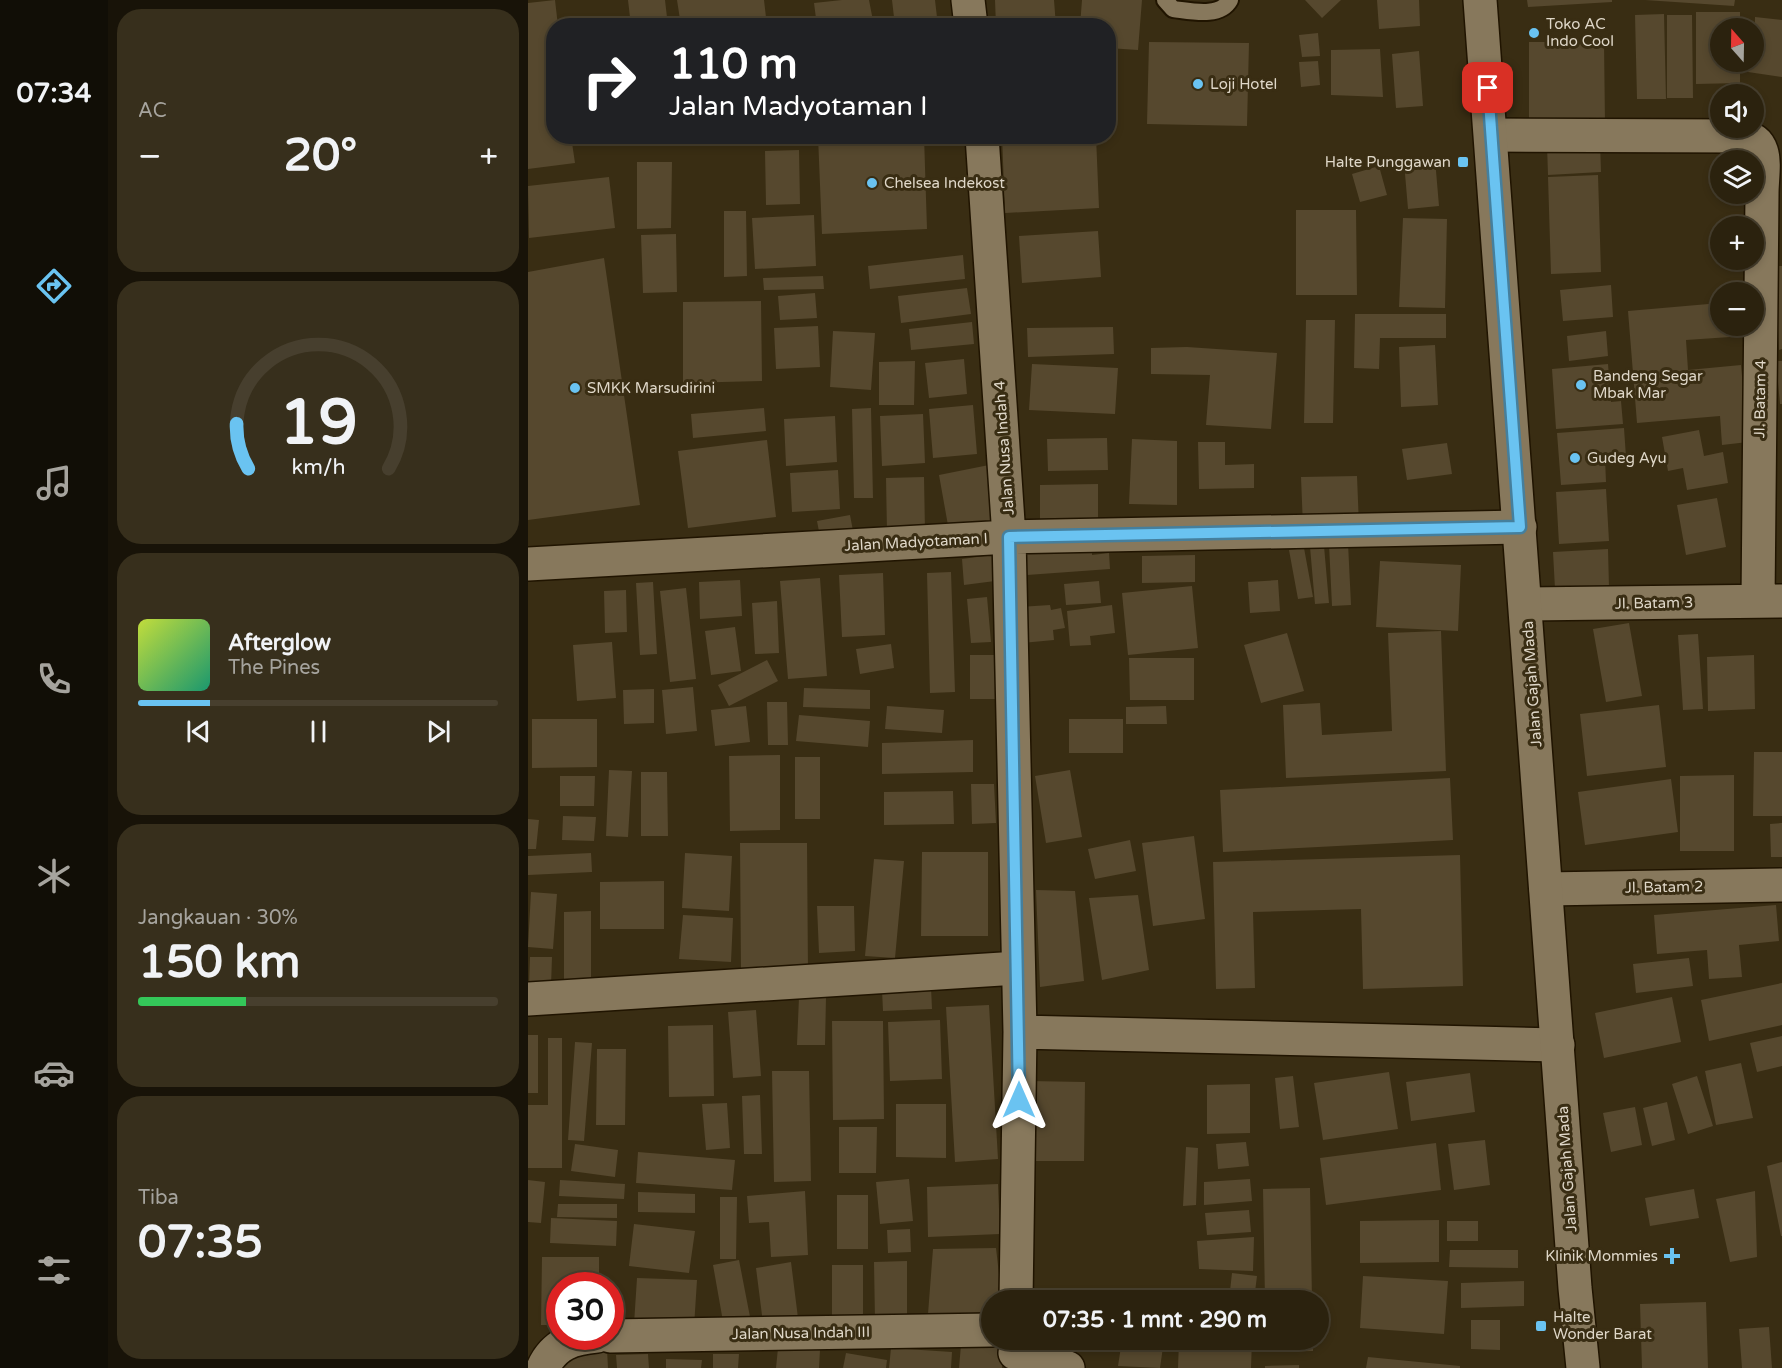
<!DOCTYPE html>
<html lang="id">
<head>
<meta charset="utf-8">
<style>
  :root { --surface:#2b220e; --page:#372f1c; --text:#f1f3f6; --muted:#a6a49e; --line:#473f2e; --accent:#6ac3f1 }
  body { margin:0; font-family:"Varela Round",sans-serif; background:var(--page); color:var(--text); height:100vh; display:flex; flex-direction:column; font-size:22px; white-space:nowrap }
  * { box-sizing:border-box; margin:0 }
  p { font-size:20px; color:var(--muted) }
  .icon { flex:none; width:33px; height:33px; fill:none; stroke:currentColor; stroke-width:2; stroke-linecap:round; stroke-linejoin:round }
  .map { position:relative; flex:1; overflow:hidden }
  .sheet { display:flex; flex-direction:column; gap:9px; padding:9px; background:#181308; width:420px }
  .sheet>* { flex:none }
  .banner { position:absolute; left:18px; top:18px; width:570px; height:126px; border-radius:24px; box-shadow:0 3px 9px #0003,0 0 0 2px var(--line); background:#202124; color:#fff; overflow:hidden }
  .needle { width:39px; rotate:340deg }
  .fabs { position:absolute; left:1182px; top:18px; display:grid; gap:12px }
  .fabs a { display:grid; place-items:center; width:54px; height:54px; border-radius:50%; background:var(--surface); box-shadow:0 3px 9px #0003,0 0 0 2px var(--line); font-size:30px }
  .speed { position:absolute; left:18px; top:1272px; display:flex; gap:12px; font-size:30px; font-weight:700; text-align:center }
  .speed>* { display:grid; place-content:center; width:78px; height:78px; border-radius:50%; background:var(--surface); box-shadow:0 3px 9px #0003,0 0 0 2px var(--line); line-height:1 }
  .speed .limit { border:9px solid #d22; background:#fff; color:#111 }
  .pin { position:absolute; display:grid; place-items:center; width:51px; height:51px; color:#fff; margin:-26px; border-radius:12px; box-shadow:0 3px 9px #0006 }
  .me { position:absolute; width:66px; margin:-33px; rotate:0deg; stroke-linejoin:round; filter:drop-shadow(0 0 4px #0008) }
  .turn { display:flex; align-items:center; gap:21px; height:126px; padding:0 24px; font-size:27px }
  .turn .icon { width:78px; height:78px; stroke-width:2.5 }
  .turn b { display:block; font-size:42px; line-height:51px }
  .big { font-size:45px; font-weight:700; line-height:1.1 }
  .sheet .card { flex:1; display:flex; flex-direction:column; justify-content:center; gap:9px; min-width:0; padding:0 21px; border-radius:24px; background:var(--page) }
  .sheet .dial { align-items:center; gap:0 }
  .dial svg { height:156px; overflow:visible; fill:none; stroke:var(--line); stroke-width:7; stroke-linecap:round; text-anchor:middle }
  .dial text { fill:var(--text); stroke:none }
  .song { display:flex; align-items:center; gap:18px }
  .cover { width:72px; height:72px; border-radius:9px; background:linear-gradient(135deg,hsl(70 70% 55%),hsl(160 70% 35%)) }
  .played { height:6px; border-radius:3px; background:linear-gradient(90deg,var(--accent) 20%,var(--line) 20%) }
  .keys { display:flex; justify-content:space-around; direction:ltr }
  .heat { display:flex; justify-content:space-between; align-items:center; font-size:33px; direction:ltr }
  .charge { height:9px; border-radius:4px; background:linear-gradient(90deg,#34c759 30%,var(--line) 0) }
  .trip { position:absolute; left:453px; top:1290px; width:348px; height:60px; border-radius:30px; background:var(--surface); box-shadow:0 3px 9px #0003,0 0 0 2px var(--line); font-weight:700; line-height:60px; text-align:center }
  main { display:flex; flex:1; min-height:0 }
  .tab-bar { display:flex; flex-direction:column; width:108px; justify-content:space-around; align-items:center; background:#110e06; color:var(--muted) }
  .tab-bar .icon { width:42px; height:42px }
  .tab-bar .selected { color:var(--accent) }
  .tab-bar b { font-size:27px; color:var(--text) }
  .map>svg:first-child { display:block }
  .building { fill:#56482e }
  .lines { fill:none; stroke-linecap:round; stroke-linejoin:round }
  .lane-casing { stroke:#201400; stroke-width:20 }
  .street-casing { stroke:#201400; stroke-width:36 }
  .secondary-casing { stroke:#201400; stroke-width:36 }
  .lane { stroke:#87785c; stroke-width:16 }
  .street { stroke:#87785c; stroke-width:33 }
  .secondary { stroke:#87785c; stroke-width:33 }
  .route-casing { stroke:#457f9d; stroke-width:15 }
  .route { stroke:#6ac3f1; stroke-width:10 }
  .poi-dot { fill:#6ac3f1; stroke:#392d13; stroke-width:2 }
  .labels { text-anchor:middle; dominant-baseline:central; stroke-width:6; stroke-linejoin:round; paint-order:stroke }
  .poi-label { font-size:15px; fill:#dfd7c8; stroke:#392d13; text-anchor:start }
  .street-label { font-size:15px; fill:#dfd7c8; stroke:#392d13 }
</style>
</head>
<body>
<main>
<nav class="tab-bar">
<b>07:34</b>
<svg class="icon selected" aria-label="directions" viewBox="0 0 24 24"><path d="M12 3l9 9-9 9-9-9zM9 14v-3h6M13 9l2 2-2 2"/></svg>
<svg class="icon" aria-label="music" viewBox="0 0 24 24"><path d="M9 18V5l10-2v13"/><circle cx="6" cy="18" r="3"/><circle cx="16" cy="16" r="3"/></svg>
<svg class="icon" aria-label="phone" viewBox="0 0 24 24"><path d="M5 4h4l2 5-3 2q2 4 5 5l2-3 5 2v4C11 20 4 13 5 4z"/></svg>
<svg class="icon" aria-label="climate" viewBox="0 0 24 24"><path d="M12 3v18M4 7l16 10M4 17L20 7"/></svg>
<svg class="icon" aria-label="car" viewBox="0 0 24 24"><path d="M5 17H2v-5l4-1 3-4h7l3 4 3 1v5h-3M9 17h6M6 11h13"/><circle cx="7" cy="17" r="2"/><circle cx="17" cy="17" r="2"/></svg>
<svg class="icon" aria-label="filters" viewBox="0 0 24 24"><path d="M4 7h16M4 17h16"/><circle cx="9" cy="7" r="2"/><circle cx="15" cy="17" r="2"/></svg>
</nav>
<section class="sheet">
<div class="card"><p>AC</p>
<div class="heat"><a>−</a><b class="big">20°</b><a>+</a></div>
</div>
<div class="card dial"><svg viewBox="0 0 100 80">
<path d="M14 69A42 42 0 1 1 86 69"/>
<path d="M14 69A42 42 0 0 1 8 46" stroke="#6ac3f1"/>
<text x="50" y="56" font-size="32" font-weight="700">19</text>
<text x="50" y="72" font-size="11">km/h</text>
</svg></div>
<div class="card">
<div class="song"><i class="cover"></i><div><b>Afterglow</b><p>The Pines</p></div></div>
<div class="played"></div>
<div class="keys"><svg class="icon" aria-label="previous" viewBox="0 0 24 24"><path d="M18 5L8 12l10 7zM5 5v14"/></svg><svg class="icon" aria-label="pause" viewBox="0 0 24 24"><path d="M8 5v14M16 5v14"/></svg><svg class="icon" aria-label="next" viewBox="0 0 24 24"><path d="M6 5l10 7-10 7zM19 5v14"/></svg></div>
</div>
<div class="card"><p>Jangkauan · 30%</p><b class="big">150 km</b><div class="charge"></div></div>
<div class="card"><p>Tiba</p><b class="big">07:35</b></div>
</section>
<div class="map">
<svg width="1254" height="1368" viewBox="0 0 1254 1368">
  <rect width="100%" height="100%" fill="#392d13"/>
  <!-- building -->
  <path class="building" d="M27,0L30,26H26V136H43L47,163L0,169V3Z
    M100,0H137L140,26H103Z
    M149,0H236L239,26H153Z
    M314,0H341L346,26H289L286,3Z
    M364,0H407L410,26H367Z
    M467,0H526L528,26H468Z
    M554,0H614L610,50L580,48V26H552Z
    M777,0H813L794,18Z
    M849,0H891L892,26L851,29Z
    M999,0H1084V2L1000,7Z
    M1117,0H1207L1206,6Z
    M1168,12H1212V28H1192V62H1212V83L1168,84Z
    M1136,14L1138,99H1109L1107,15Z
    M1139,15H1164L1165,98H1139Z
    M94,17L96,26H46V24Z
    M1227,17L1254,20V77L1220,72L1222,62H1226Z
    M790,33L792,56L774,57L771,35Z
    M621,42L721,43L719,126L619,124Z
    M1001,42H1076L1077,124L1001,125Z
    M852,49L855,97L803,95V50Z
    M891,51L895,106L868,108L864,54Z
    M790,61L792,85L773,87L771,62Z
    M290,136H396L399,229L294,234Z
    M474,136H568L571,208L477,213Z
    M1072,142L1073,172L1020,175L1019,145Z
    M271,150L272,204L238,205L237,151Z
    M907,159L911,206L880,209L876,162Z
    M109,162H144L143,228L109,229Z
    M851,166L859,195L832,202L824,174Z
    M1070,175L1073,272L1023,274L1020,177Z
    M81,177L87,228L1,238L0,186Z
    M768,210H828L829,295H768Z
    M196,211H218L219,276L196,277Z
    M286,215L288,266L227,269L224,218Z
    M875,218L919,219L917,308L871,307Z
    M570,231L573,277L494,283L491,236Z
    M148,234L149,292L115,293L113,235Z
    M435,255L437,279L342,289L340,266Z
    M76,258L112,505L0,520V272Z
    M1247,266H1254V349L1251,350Z
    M295,276L296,289L236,290L235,278Z
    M1083,285L1085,317L1035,321L1032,290Z
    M439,288L443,314L373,323L370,296Z
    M287,293L289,318L252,320L250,296Z
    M233,301L234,381L155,383V302Z
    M1192,303V326H1202V337L1158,340L1160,370L1213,365L1220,442L1194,445L1192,416L1109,423L1100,311Z
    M827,314H918V338H852L851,369L826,368Z
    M778,320H807L805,423H776Z
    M444,322L446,344L383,350L381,329Z
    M290,326L292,367L248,369L246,328Z
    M585,327L586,354L500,357L499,328Z
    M305,331L347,333L343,390L302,387Z
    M1078,331L1080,356L1041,361L1039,336Z
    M907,345L910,405L873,407L871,347Z
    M659,347L749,353L743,429L678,425L682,375L623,374V348Z
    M436,359L439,394L401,398L397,363Z
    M387,361L386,405H351V362Z
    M1248,361H1254V404H1252Z
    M504,364L590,368L587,414L501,410Z
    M1080,364L1083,402L1093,401L1095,424L1028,429L1024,369Z
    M445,405L449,454L405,458L401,409Z
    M236,408L238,431L165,438L163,414Z
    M343,408L345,498H326L324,409Z
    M395,414L397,463L354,466L352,416Z
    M307,416L309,462L258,466L256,419Z
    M1096,428L1098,457L1077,458L1078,482L1033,485L1029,433Z
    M1171,430L1176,456L1195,452L1200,483L1159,490L1155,468L1140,471L1134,437Z
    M579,438L580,470L520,471L519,439Z
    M604,439L649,441V505L601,504Z
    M239,440L248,517L160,528L150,451Z
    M670,442H697V465L726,464V488L671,489Z
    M919,443L924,474L879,480L874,449Z
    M461,465L471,522L421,531L411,475Z
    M310,470L312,509L264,512L262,473Z
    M829,476L831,526L775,527L773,477Z
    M396,477L397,531L359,532L358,478Z
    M570,484V518L512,519V485Z
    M1078,489L1081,541L1031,544L1028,492Z
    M1189,498L1198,547L1158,555L1149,505Z
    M322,515L326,536L293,542L289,521Z
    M820,543L823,605L804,606L801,544Z
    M564,545V555L581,553L582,569L499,575L498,549Z
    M796,546L801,603L787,604L782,547Z
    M776,548L785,597L770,599L761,550Z
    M1080,549L1081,587L1027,589L1025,552Z
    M464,555L467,581L436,585L434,559Z
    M667,555V582L614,583V556Z
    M852,561L933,565L930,631L848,627Z
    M423,572L427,692L402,693L399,573Z
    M355,573L357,635L314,637L311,575Z
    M292,578L299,676L260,679L252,581Z
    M212,580L214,616L172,619L171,582Z
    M750,580L752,611L722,613L720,582Z
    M571,581L573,603L538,605L536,584Z
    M125,582L129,654L112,655L108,583Z
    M664,586L670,648L600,655L594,593Z
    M158,588L168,679L142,682L132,591Z
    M98,590L99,632L77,633L76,591Z
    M459,597L463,642L443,643L439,599Z
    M249,601L251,653L227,654L224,603Z
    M522,605L523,610L533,608L537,628L525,630L526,640L494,643L491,607Z
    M584,605L587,633L562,636L563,645L542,646L539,611Z
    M1101,623L1114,696L1078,702L1065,629Z
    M207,627L213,671L183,675L177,631Z
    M913,631L918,771L758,778L755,705L792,703L794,735L864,731L860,633Z
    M759,633L776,691L733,703L716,645Z
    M1170,634L1175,709L1155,710L1150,635Z
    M84,642L88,698L49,701L45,645Z
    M363,644L366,668L332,674L328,649Z
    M442,655H467L468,699H442Z
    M1226,655L1227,709L1180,711L1179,657Z
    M601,658H666V700H602Z
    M239,660L250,681L201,706L190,685Z
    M165,687L169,731L138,734L134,690Z
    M276,688L342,690V709L275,707Z
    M126,689V723L96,724L95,690Z
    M239,702H259L260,745H240Z
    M1131,705L1138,767L1059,776L1052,714Z
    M218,706L222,742L187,746L183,710Z
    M359,706L416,710L414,733L357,729Z
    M638,706L639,724H598V707Z
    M271,715L342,721L340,747L268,741Z
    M4,719H69V767L4,768Z
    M541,719H595V753H541Z
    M445,740V772L354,774V743Z
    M1226,752H1254V816H1225Z
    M252,755V830L202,831L201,756Z
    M267,757H292V819H267Z
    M81,770L104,771L100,837L78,836Z
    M542,770L554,837L518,843L507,776Z
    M113,772H139L140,836H113Z
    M1206,775V851H1152V776Z
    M32,776H67L66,806H32Z
    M922,778L925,840L695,852L692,790Z
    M1143,779L1150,832L1057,845L1050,792Z
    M443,784H466L468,823L444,824Z
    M425,791L426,824L356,825V792Z
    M35,816L68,817L66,841L34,840Z
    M0,819L11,820L8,849H0Z
    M1254,823V857H1243L1242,824Z
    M666,836L677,919L625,926L614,843Z
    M602,840L608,871L567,879L560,849Z
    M212,843H279L280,973H213Z
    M394,852H460V936H393Z
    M63,853L64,872L0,875V856Z
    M157,853L204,856L201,911L154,908Z
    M932,855L935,986L835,989L833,909L725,912L727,988L688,989L685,862Z
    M346,859L376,861L367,958L337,956Z
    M136,881V929H72V882Z
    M508,890L547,891L556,981L512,987Z
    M3,892L29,894L25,949L0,947Z
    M610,895L621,970L574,980L561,898Z
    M1248,905L1251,941L1211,945L1214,977L1181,979L1179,950L1129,954L1126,915Z
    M289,906H326L327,951L291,953Z
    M63,911V984H36V912Z
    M155,915L205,918L203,962L151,959Z
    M2,957H24L23,986H1Z
    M1161,958L1165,986L1108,993L1105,964Z
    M1254,983V1025L1181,1041L1173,1000Z
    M403,987L404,1009L355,1011L354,990Z
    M271,997H298L297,1045H269Z
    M1144,997L1153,1042L1076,1058L1067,1013Z
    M461,1005L470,1159L427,1162L418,1007Z
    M228,1010L233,1076L205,1078L200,1012Z
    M412,1020L414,1079L362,1081L360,1022Z
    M304,1021H355L356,1119L305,1120Z
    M185,1025L186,1096L141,1097L140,1026Z
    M0,1035H10V1093H0Z
    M1254,1036V1066L1229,1072L1222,1043Z
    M20,1038H34V1168H0V1105H20Z
    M47,1042L64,1043L56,1141L40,1140Z
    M69,1049H98L97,1125H68Z
    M1213,1063L1225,1118L1188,1125L1177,1071Z
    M244,1071H281L283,1181L246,1182Z
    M861,1072L870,1129L795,1140L786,1083Z
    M942,1073L947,1112L883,1121L878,1082Z
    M765,1076L771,1127L752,1129L747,1078Z
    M1169,1076L1185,1126L1160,1134L1144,1084Z
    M501,1081L557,1082L556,1161H500Z
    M722,1084V1133L679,1134V1085Z
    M232,1095L234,1154H216L214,1096Z
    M1139,1102L1147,1140L1124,1146L1115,1108Z
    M199,1103L202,1148L178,1150L174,1104Z
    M368,1104H418V1158L368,1157Z
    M1107,1107L1114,1145L1083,1152L1075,1113Z
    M311,1127H349L348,1173H311Z
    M957,1140L962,1185L926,1190L920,1144Z
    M718,1142L721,1166L690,1169L688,1144Z
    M908,1143L913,1190L798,1205L792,1158Z
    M47,1144L90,1150L87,1177L43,1171Z
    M658,1147L670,1148L668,1205L655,1206Z
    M110,1152L207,1160L204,1190L108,1183Z
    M1254,1162V1236H1253L1239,1166Z
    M381,1179L385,1221L352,1224L348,1182Z
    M722,1179L724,1201L676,1205V1182Z
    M0,1180L17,1182L13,1223L0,1222Z
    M32,1180L97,1184L96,1199L31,1196Z
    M470,1184L472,1234L400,1237L399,1187Z
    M782,1188L784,1300H737L735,1189Z
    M1166,1189L1171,1218L1122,1226L1117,1198Z
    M277,1191L280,1255L243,1257L241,1222L221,1223L219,1196Z
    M1227,1191L1229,1257L1202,1262L1188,1199Z
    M110,1192L167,1194V1213L110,1212Z
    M309,1195H340V1249H309Z
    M192,1197H209L208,1259H192Z
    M30,1204H89V1218L29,1217Z
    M721,1210L723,1232L679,1235L677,1213Z
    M23,1218L89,1221L88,1246L22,1243Z
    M911,1220V1262L832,1263V1221Z
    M919,1221H950V1241H919Z
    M106,1224L167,1231L161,1273L101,1266Z
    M382,1229L383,1252L360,1253L359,1230Z
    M726,1237L725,1271L671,1269L669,1241Z
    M468,1248L474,1300H464V1327H399L405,1249Z
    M922,1250H990V1268L921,1267Z
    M14,1257H71V1286H32V1325H13Z
    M211,1260L223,1322L196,1327L185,1265Z
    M379,1261V1321H347L346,1262Z
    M263,1262L270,1318L235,1323L228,1268Z
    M304,1265H335V1319L304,1318Z
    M704,1273L729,1276L726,1300H701Z
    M835,1276L920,1281L916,1334L832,1328Z
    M109,1278L169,1280L166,1327L106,1324Z
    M996,1281V1306L933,1308V1283Z
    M1178,1302L1180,1368H1114L1112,1304Z
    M943,1320H972V1350L943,1349Z
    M1241,1327L1244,1368H1214L1211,1329Z
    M594,1340H636L632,1368L590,1366Z
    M651,1340H724L723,1368H650Z
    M738,1340H785V1351L738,1352Z
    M433,1345L475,1347L474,1368H431Z
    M250,1348L292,1350L291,1368H248Z
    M363,1348L424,1352L423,1368H361Z
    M79,1349L80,1368H31L30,1350Z
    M318,1353L359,1360L358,1368H315Z
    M120,1354L121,1368H89L88,1355Z
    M185,1354H211L210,1368H185Z
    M840,1357L932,1366V1368H838Z
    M138,1359L174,1360L173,1368H138Z
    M771,1365V1368H737V1366Z"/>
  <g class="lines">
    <!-- lane casing -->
    <g class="lane-casing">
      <path id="lane" d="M637,0L645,9C663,11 692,18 702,0"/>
    </g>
    <!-- street casing -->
    <g class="street-casing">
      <path id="street" d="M440,0L443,26
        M964,135L1213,136C1243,140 1234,169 1234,194L1230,601
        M454,136L481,537L492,1032L488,1300
        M0,564L481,537L992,527
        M998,604L1254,601
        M1018,889L1254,885
        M0,999L490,968
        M492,1032L1030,1045
        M82,1336L464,1330
        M487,1353L540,1368
        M15,1368C26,1344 45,1338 69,1336"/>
    </g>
    <!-- secondary casing -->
    <g class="secondary-casing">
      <path id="secondary" d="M952,0L1047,1288L1055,1368"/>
    </g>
    <!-- lane -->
    <use href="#lane" class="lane"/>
    <!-- street -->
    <use href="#street" class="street"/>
    <!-- secondary -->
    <use href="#secondary" class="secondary"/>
  </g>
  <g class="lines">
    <!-- route casing -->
    <g class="route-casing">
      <path id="route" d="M491,1100L481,537L992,527L960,88"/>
    </g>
    <!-- route -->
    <use href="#route" class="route"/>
  </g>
  <!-- markers -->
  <g class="poi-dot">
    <circle cx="1006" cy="33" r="6"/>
    <circle cx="670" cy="84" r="6"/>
    <rect x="929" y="156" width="12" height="12" rx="3"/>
    <circle cx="344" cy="183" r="6"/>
    <circle cx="1053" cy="385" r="6"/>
    <circle cx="47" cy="388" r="6"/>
    <circle cx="1047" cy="458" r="6"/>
    <path d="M1141 1247h6v6h6v6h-6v6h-6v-6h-6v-6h6z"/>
    <rect x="1007" y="1320" width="12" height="12" rx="3"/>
  </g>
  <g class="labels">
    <!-- poi labels -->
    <g class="poi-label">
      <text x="1018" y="24">Toko AC<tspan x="1018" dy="17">Indo Cool</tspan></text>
      <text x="682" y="84">Loji Hotel</text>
      <text x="923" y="162" text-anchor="end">Halte Punggawan</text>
      <text x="356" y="183">Chelsea Indekost</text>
      <text x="1065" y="376">Bandeng Segar<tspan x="1065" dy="17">Mbak Mar</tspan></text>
      <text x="59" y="388">SMKK Marsudirini</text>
      <text x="1059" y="458">Gudeg Ayu</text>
      <text x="1130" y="1256" text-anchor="end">Klinik Mommies</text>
      <text x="1025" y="1317">Halte<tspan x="1025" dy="17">Wonder Barat</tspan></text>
    </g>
    <!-- street labels -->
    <g class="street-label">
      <text transform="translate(1232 399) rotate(-89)">Jl. Batam 4</text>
      <text transform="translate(476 448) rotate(-94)">Jalan Nusa Indah 4</text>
      <text transform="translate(388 542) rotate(-3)">Jalan Madyotaman I</text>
      <text transform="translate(1126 603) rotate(-1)">Jl. Batam 3</text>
      <text transform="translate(1004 684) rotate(-94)">Jalan Gajah Mada</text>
      <text transform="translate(1136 887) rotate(-1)">Jl. Batam 2</text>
      <text transform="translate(1039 1169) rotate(-94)">Jalan Gajah Mada</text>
      <text transform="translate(273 1333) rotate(-1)">Jalan Nusa Indah III</text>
    </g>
  </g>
</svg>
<div class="fabs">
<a><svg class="needle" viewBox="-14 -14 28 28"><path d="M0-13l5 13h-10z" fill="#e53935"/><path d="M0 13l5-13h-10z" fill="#a6a49e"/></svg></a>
<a><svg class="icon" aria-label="sound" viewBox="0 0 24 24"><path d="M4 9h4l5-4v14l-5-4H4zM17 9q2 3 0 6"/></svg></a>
<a><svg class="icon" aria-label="layers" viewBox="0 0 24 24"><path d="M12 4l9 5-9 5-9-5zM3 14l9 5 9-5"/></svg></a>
<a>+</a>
<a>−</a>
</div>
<div class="speed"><div class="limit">30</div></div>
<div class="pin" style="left:960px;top:88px;background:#d93025"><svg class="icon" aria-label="arrive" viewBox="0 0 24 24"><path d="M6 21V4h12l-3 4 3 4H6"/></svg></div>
<svg class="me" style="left:491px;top:1100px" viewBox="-20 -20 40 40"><path d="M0-17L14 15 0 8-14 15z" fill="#6ac3f1" stroke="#fff" stroke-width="4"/></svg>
<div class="trip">07:35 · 1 mnt · 290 m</div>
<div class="banner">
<div class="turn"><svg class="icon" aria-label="right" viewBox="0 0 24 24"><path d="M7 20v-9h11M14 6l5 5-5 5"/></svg><div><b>110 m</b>Jalan Madyotaman I</div></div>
</div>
</div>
</main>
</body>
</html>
